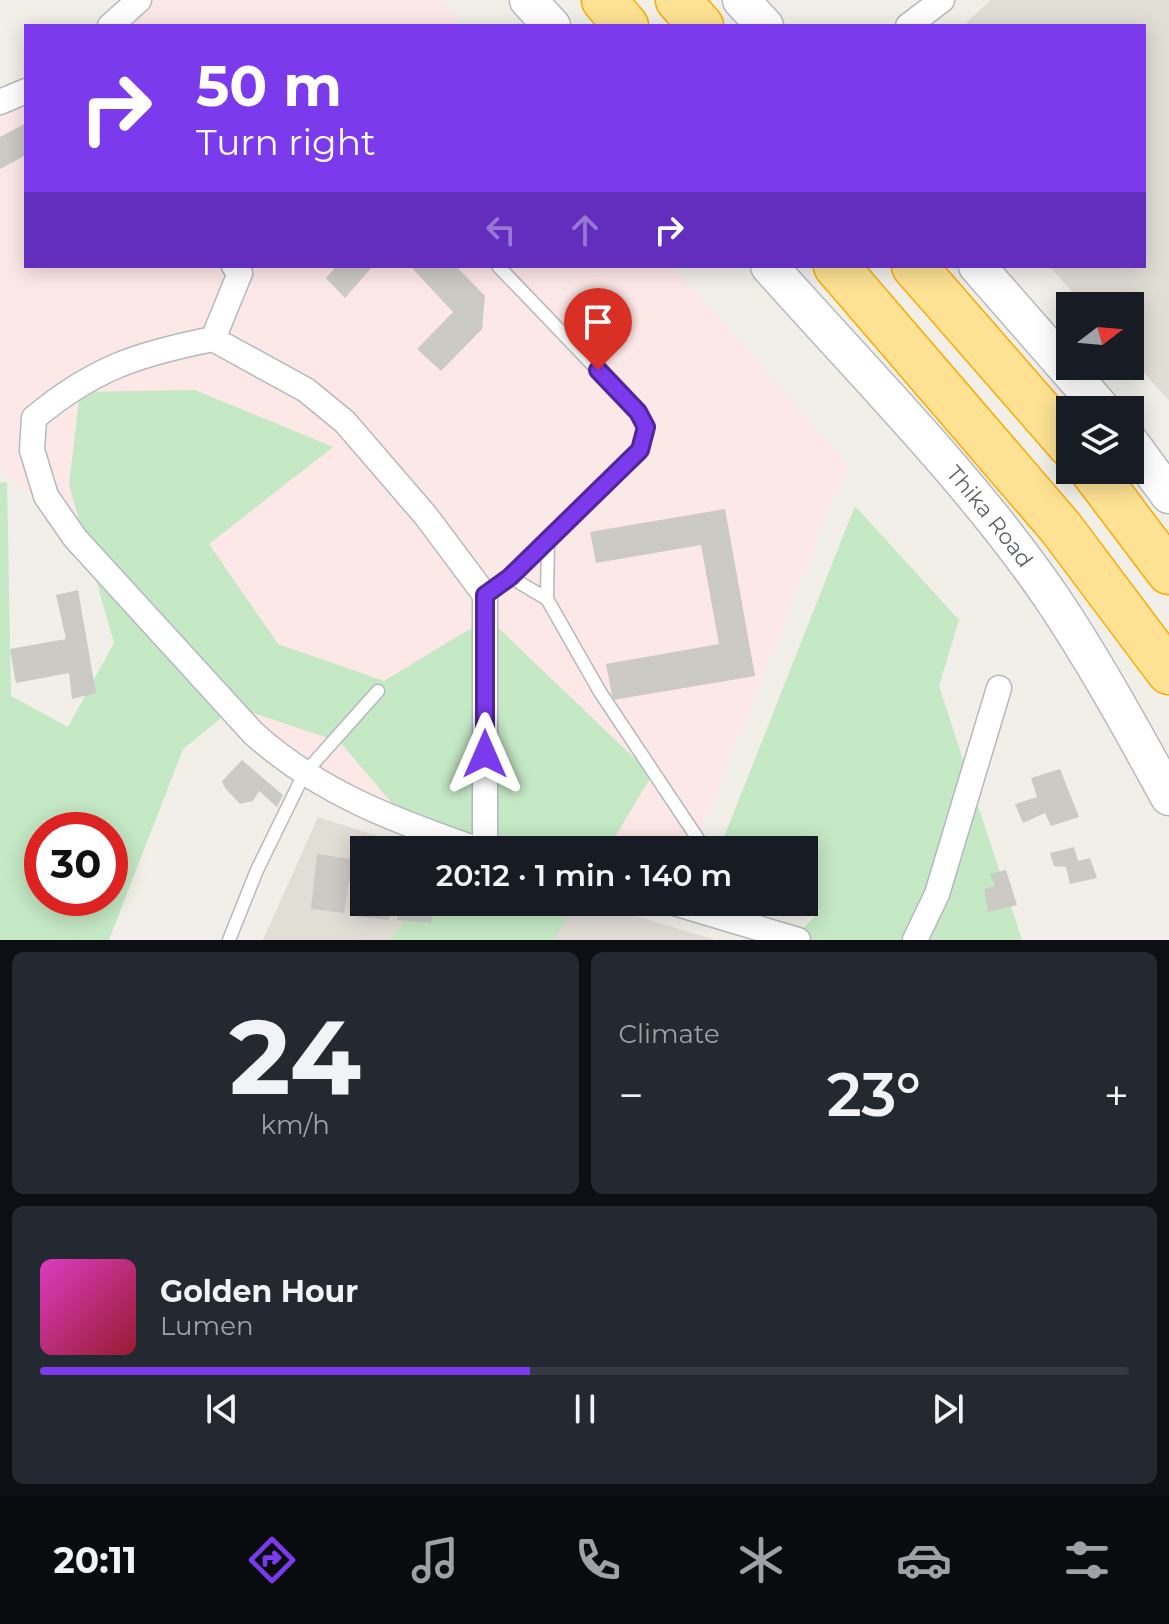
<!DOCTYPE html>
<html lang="en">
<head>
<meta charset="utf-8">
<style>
  :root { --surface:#171b24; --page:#242831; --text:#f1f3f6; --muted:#9ea1a6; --line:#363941; --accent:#7c3aed }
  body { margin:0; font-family:Montserrat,sans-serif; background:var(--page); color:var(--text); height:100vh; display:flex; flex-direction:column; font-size:30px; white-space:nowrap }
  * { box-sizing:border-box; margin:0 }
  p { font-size:26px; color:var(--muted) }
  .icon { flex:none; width:44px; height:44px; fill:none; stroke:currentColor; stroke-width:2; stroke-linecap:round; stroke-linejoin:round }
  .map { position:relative; height:940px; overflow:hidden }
  .drawer { display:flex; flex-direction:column; gap:12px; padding:12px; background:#0d0f14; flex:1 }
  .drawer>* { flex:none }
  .guide { position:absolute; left:24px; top:24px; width:1122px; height:244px; border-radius:0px; box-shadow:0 4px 20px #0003; background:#7c3aed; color:#fff; overflow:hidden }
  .needle { width:52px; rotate:74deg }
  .fabs { position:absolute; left:1056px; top:292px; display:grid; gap:16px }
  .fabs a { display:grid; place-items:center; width:88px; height:88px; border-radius:0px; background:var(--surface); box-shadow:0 4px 20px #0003; font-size:40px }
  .speed { position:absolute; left:24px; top:812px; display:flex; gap:16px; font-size:40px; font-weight:700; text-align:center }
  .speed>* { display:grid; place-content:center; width:104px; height:104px; border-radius:50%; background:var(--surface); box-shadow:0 4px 20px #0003; line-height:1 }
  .speed .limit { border:12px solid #d22; background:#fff; color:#111 }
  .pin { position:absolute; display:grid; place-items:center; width:68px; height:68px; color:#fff; margin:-82px -34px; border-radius:50% 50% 50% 0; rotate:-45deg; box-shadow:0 0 8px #0007 }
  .pin .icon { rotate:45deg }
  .me { position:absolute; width:88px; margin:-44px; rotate:0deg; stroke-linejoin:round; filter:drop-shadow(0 0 6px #0008) }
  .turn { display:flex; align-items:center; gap:28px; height:168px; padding:0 40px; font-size:36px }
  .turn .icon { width:104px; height:104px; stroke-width:2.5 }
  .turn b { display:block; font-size:56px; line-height:68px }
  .lanes { display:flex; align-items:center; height:76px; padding:0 40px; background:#0003; justify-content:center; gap:40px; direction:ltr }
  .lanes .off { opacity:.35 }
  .big { font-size:60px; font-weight:600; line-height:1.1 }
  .drawer .widget { flex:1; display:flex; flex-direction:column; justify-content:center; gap:12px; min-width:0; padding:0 28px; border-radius:12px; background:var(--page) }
  .drawer .dial { align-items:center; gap:0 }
  .dial b { font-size:104px; line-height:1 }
  .song { display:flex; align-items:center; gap:24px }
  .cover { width:96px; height:96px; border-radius:12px; background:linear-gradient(135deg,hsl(310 70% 55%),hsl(350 70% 35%)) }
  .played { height:8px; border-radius:4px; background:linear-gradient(90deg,var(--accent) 45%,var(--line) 45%) }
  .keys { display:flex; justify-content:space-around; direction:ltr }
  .heat { display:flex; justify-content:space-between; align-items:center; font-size:44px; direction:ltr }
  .drawer .tiles { flex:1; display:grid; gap:12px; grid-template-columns:1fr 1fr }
  .widget:last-child { grid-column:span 2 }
  .trip { position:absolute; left:350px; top:836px; width:468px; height:80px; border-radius:0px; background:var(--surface); box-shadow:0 4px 20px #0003; font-weight:600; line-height:80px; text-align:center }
  .tab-bar { display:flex; height:128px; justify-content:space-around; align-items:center; background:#090b0e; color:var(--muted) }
  .tab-bar .icon { width:56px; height:56px }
  .tab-bar .on { color:var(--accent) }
  .tab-bar b { font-size:36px; color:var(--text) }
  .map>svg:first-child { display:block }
  .education { fill:#e1ded6 }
  .medical { fill:#fce8e6 }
  .green { fill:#c5e8c5; fill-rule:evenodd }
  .building { fill:#cccac5 }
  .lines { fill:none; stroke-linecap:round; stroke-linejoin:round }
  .lane-casing { stroke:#b5b8bc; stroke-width:15 }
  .street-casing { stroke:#b5b8bc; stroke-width:27 }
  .secondary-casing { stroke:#b6babf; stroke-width:39 }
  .highway-casing { stroke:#f9ab00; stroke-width:47 }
  .lane { stroke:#fff; stroke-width:12 }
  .street { stroke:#fff; stroke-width:24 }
  .secondary { stroke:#fff; stroke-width:36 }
  .highway { stroke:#fde293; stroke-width:44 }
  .route-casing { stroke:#51269a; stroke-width:20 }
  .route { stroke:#7c3aed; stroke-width:14 }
  .labels { text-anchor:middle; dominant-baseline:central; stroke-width:6; stroke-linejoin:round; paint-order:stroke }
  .street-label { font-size:22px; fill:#5f6368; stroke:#fff }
</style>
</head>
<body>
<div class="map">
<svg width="1169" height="940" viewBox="0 0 1169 940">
  <rect width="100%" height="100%" fill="#f1efe8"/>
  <!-- education -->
  <path class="education" d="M991,0H1169V401L1130,357V306H1085L1049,266H1144V26H963Z
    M318,817L420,850H364V902H590L716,940H263Z"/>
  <!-- medical -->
  <path class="medical" d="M152,0H440L462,26H123Z
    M26,105V266H673L847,464L693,850H575L370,800L290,759L72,524L0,469V111Z"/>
  <!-- green -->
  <path class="green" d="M195,390L333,447L209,544L278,644L384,681L488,618L652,775L607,850H432L340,742L235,707L183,749L109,940H0V483L7,482L11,696L68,727L114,643L69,485L80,392ZM42,830H110V898H42Z
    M855,506L959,620L939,686L1022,940H792L820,911L784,902H804V850H719Z
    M420,902H576L554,940H390Z"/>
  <!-- building -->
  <path class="building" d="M26,123V155L0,169V137Z
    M336,266H373L345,298L326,278Z
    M410,266H456L485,296L482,329L441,371L417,349L453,312Z
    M725,509L755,676L613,700L606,664L719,644L701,545L596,563L590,532Z
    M78,590L96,693L72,699L69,673L16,683L10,649L66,639L56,595Z
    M242,760L283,795L277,807L259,791L253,801L240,804L225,788L222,781Z
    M1060,769L1079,817L1051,826L1045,813L1023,823L1015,804L1037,797L1031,778Z
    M1074,847L1078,861L1090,858L1097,878L1070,884L1066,867L1054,866L1050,853Z
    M317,854L364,861V884L349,882L344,913L311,909Z
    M1006,870L1017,905L988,912L984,889L995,886L990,874Z
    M356,897L364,898V902H391L389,920L354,916Z
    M399,902H434L431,923L397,920Z"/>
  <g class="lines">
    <!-- lane casing -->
    <g class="lane-casing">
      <path id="lane" d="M548,540L547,599L600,692L702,845
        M510,577L547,599
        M485,595L510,577L640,450L646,427L638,412L498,266
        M229,940L257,870L304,774L378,691"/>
    </g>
    <!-- street casing -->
    <g class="street-casing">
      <path id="street" d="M110,26L139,0
        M908,26L942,0
        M0,102L26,91
        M234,266L240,273L213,339L306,390L345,422L426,516L485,595V850
        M213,339C138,354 94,368 34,418L32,450L46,496L75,538L253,733C319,793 396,821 479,850
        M671,902L798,940
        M915,940L937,894L999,688"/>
    </g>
    <!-- secondary casing -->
    <g class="secondary-casing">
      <g id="secondary">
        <path d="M528,0L552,26"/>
        <path d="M741,0L765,26"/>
        <path id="s1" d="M769,266C863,372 972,481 1052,598C1095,662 1132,730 1169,797"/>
        <path d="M977,266L1103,410"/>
        <path d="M1130,442L1169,495"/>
      </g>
    </g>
    <!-- highway casing -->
    <g class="highway-casing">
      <path id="highway" d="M604,0L626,26
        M678,0L701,26
        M836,266L1061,528L1169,672
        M914,266L1070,445
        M1092,470L1169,572"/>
    </g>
    <!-- lane -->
    <use href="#lane" class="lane"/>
    <!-- street -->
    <use href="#street" class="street"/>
    <!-- secondary -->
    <use href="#secondary" class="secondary"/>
    <!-- highway -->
    <use href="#highway" class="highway"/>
  </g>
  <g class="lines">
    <!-- route casing -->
    <g class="route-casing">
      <path id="route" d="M485,754V595L510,577L640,450L646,427L638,412L598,370"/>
    </g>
    <!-- route -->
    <use href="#route" class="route"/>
  </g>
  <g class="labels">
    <!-- street labels -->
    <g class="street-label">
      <text stroke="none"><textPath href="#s1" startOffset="334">Thika Road</textPath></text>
    </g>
  </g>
</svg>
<div class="fabs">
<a><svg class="needle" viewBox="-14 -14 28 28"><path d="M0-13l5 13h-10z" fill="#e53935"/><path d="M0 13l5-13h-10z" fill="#9ea1a6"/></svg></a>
<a><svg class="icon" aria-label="layers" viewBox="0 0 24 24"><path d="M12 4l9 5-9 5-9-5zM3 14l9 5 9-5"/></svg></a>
</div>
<div class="speed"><div class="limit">30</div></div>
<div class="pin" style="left:598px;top:370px;background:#d93025"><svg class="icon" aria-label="arrive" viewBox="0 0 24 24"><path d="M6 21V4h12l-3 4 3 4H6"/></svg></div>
<svg class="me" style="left:485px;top:754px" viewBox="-20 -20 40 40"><path d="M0-17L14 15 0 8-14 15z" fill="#7c3aed" stroke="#fff" stroke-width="4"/></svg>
<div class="trip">20:12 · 1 min · 140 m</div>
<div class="guide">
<div class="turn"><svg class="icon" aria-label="right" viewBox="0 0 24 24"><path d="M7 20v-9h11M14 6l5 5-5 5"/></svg><div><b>50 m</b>Turn right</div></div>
<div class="lanes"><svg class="icon off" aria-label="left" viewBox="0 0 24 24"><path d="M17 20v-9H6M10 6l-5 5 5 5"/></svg><svg class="icon off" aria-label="ahead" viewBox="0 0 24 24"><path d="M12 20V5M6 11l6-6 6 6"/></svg><svg class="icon" aria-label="right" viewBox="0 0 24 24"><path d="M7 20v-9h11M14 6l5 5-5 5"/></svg></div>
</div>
</div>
<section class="drawer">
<div class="tiles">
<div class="widget dial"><b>24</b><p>km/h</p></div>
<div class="widget"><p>Climate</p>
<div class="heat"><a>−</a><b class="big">23°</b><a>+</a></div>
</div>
<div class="widget">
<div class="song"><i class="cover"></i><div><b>Golden Hour</b><p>Lumen</p></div></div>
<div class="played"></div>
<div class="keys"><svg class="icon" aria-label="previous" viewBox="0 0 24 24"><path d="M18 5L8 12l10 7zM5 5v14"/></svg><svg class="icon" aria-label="pause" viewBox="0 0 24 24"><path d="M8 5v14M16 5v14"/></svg><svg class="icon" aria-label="next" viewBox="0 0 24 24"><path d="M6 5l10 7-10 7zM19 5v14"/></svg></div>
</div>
</div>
</section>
<nav class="tab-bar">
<b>20:11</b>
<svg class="icon on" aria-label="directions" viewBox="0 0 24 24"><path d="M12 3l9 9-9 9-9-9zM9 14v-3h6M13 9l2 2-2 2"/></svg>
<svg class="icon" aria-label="music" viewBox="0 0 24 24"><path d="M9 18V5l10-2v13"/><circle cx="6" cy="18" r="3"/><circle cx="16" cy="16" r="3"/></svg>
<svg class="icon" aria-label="phone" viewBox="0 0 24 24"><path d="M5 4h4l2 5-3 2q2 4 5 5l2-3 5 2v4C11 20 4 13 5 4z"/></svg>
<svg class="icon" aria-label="climate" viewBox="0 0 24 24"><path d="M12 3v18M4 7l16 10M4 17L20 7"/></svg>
<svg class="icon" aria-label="car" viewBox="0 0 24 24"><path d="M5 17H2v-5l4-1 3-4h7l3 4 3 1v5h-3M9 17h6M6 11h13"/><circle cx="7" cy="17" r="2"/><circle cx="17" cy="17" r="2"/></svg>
<svg class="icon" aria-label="filters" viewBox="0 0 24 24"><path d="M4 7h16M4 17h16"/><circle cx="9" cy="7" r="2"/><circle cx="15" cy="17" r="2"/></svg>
</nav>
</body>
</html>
